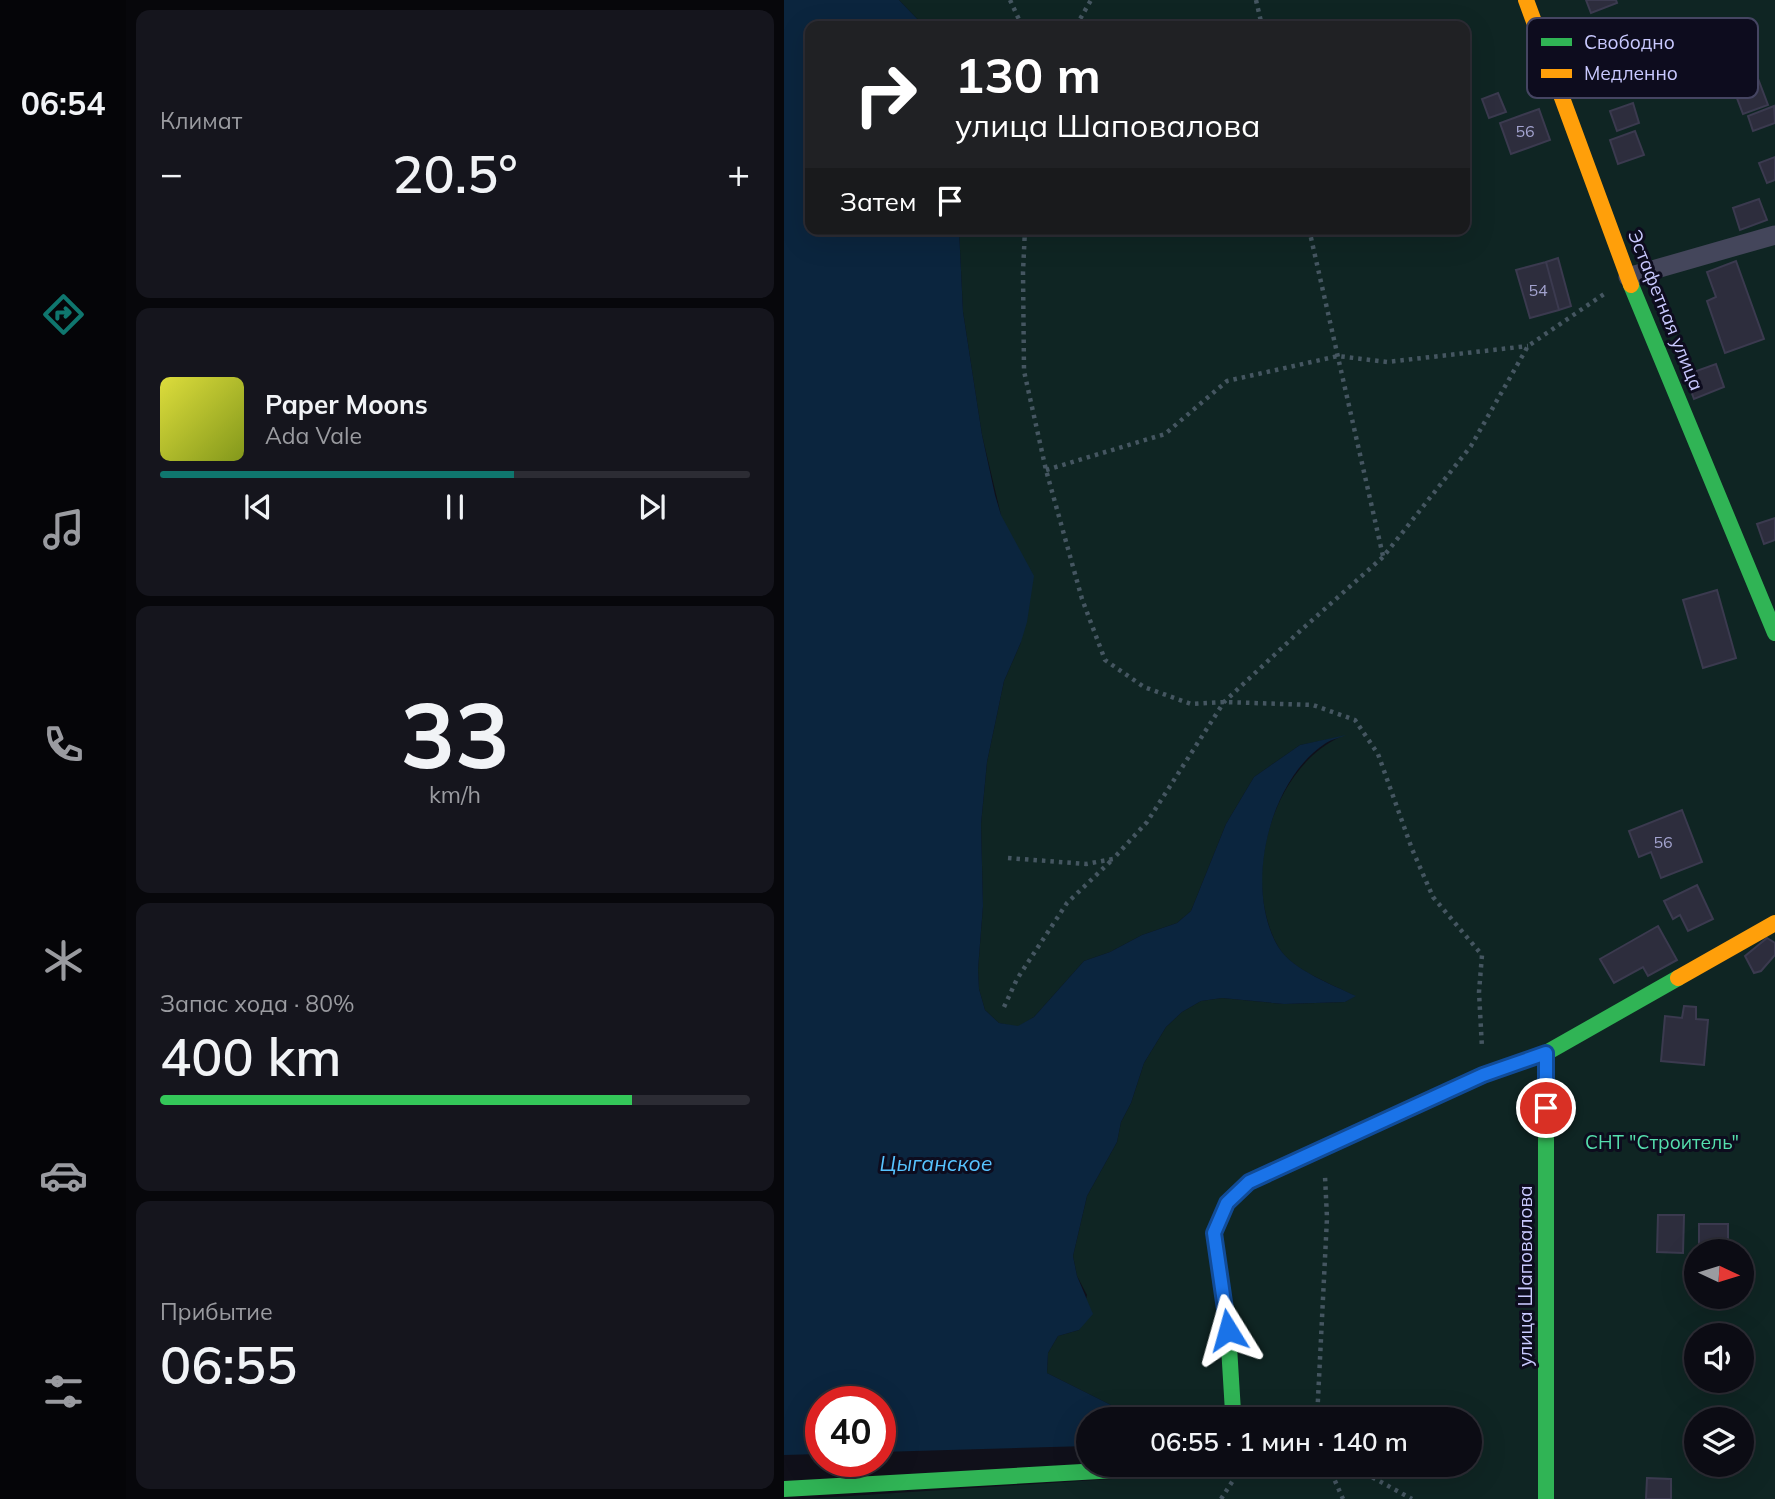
<!DOCTYPE html>
<html lang="ru">
<head>
<meta charset="utf-8">
<style>
  :root { --surface:#0c0c14; --page:#15151d; --text:#f1f3f6; --muted:#9a9ba0; --line:#2c2c34; --accent:#0f766e }
  body { margin:0; font-family:Mulish,sans-serif; background:var(--page); color:var(--text); height:100vh; display:flex; flex-direction:column; font-size:26px; white-space:nowrap }
  * { box-sizing:border-box; margin:0 }
  p { font-size:23px; color:var(--muted) }
  .icon { flex:none; width:38px; height:38px; fill:none; stroke:currentColor; stroke-width:2; stroke-linecap:round; stroke-linejoin:round }
  .map { position:relative; flex:1; overflow:hidden }
  .sheet { display:flex; flex-direction:column; gap:10px; padding:10px; background:#07070b; width:658px }
  .sheet>* { flex:none }
  .hud { position:absolute; left:21px; top:21px; width:665px; height:214px; border-radius:14px; box-shadow:0 7px 28px #0002,0 0 0 2px var(--line); background:#202124; color:#fff; overflow:hidden }
  .needle { width:46px; rotate:94deg }
  .tools { position:absolute; left:900px; top:1239px; display:grid; gap:14px }
  .tools a { display:grid; place-items:center; width:70px; height:70px; border-radius:50%; background:var(--surface); box-shadow:0 7px 28px #0002,0 0 0 2px var(--line); font-size:35px }
  .speed { position:absolute; left:21px; top:1386px; display:flex; gap:14px; font-size:35px; font-weight:700; text-align:center }
  .speed>* { display:grid; place-content:center; width:91px; height:91px; border-radius:50%; background:var(--surface); box-shadow:0 7px 28px #0002,0 0 0 2px var(--line); line-height:1 }
  .speed .limit { border:10px solid #d22; background:#fff; color:#111 }
  .pin { position:absolute; display:grid; place-items:center; width:60px; height:60px; color:#fff; margin:-30px; border:4px solid #fff; border-radius:50%; box-shadow:0 2px 7px #0007 }
  .me { position:absolute; width:77px; margin:-38px; rotate:352deg; stroke-linejoin:round; filter:drop-shadow(0 0 5px #0008) }
  .turn { display:flex; align-items:center; gap:24px; height:147px; padding:0 35px; font-size:32px }
  .turn .icon { width:91px; height:91px; stroke-width:2.5 }
  .turn b { display:block; font-size:49px; line-height:60px }
  .then { display:flex; align-items:center; height:66px; padding:0 35px; background:#0003; gap:14px; font-size:26px }
  .big { font-size:52px; font-weight:600; line-height:1.1 }
  .sheet .card { flex:1; display:flex; flex-direction:column; justify-content:center; gap:10px; min-width:0; padding:0 24px; border-radius:14px; background:var(--page) }
  .sheet .dial { align-items:center; gap:0 }
  .dial b { font-size:91px; line-height:1 }
  .song { display:flex; align-items:center; gap:21px }
  .cover { width:84px; height:84px; border-radius:10px; background:linear-gradient(135deg,hsl(60 70% 55%),hsl(70 70% 35%)) }
  .played { height:7px; border-radius:4px; background:linear-gradient(90deg,var(--accent) 60%,var(--line) 60%) }
  .keys { display:flex; justify-content:space-around; direction:ltr }
  .heat { display:flex; justify-content:space-between; align-items:center; font-size:38px; direction:ltr }
  .charge { height:10px; border-radius:5px; background:linear-gradient(90deg,#34c759 80%,var(--line) 0) }
  .trip { position:absolute; left:292px; top:1407px; width:406px; height:70px; border-radius:35px; background:var(--surface); box-shadow:0 7px 28px #0002,0 0 0 2px var(--line); font-weight:600; line-height:70px; text-align:center }
  main { display:flex; flex:1; min-height:0 }
  .tabs { display:flex; flex-direction:column; width:126px; justify-content:space-around; align-items:center; background:#050508; color:var(--muted) }
  .tabs .icon { width:49px; height:49px }
  .tabs .current { color:var(--accent) }
  .tabs b { font-size:32px; color:var(--text) }
  .map>svg:first-child { display:block }
  .green { fill:#0f2523; fill-rule:evenodd }
  .water { fill:#0b253e }
  .building { fill:#2d2d3d; stroke:#3b3a4f; stroke-width:2 }
  .lines { fill:none; stroke-linecap:round; stroke-linejoin:round }
  .path { stroke:#455661; stroke-width:4.5; stroke-dasharray:3.5 5; stroke-linecap:butt }
  .street { stroke:#44465b; stroke-width:19 }
  .fast { stroke:#30b455; stroke-width:16 }
  .slow { stroke:#ff9f0a; stroke-width:16 }
  .route-casing { stroke:#114b97; stroke-width:18 }
  .route { stroke:#1a73e8; stroke-width:12 }
  .labels { text-anchor:middle; dominant-baseline:central; stroke-width:6; stroke-linejoin:round; paint-order:stroke }
  .number-label { font-size:16px; fill:#a2a2ce }
  .street-label { font-size:19px; fill:#c9c9ff; stroke:#0d0c1e }
  .park-label { font-size:19px; fill:#55dfad; stroke:#0d0c1e }
  .water-label { font-size:21px; font-style:italic; fill:#57c3ff; stroke:#0d0c1e }
  .key { fill:#0d0c1e; stroke:#454562; stroke-width:2 }
  .key-label { font-size:19px; fill:#c9c9ff }
</style>
</head>
<body>
<main>
<nav class="tabs">
<b>06:54</b>
<svg class="icon current" aria-label="directions" viewBox="0 0 24 24"><path d="M12 3l9 9-9 9-9-9zM9 14v-3h6M13 9l2 2-2 2"/></svg>
<svg class="icon" aria-label="music" viewBox="0 0 24 24"><path d="M9 18V5l10-2v13"/><circle cx="6" cy="18" r="3"/><circle cx="16" cy="16" r="3"/></svg>
<svg class="icon" aria-label="phone" viewBox="0 0 24 24"><path d="M5 4h4l2 5-3 2q2 4 5 5l2-3 5 2v4C11 20 4 13 5 4z"/></svg>
<svg class="icon" aria-label="climate" viewBox="0 0 24 24"><path d="M12 3v18M4 7l16 10M4 17L20 7"/></svg>
<svg class="icon" aria-label="car" viewBox="0 0 24 24"><path d="M5 17H2v-5l4-1 3-4h7l3 4 3 1v5h-3M9 17h6M6 11h13"/><circle cx="7" cy="17" r="2"/><circle cx="17" cy="17" r="2"/></svg>
<svg class="icon" aria-label="filters" viewBox="0 0 24 24"><path d="M4 7h16M4 17h16"/><circle cx="9" cy="7" r="2"/><circle cx="15" cy="17" r="2"/></svg>
</nav>
<section class="sheet">
<div class="card"><p>Климат</p>
<div class="heat"><a>−</a><b class="big">20.5°</b><a>+</a></div>
</div>
<div class="card">
<div class="song"><i class="cover"></i><div><b>Paper Moons</b><p>Ada Vale</p></div></div>
<div class="played"></div>
<div class="keys"><svg class="icon" aria-label="previous" viewBox="0 0 24 24"><path d="M18 5L8 12l10 7zM5 5v14"/></svg><svg class="icon" aria-label="pause" viewBox="0 0 24 24"><path d="M8 5v14M16 5v14"/></svg><svg class="icon" aria-label="next" viewBox="0 0 24 24"><path d="M6 5l10 7-10 7zM19 5v14"/></svg></div>
</div>
<div class="card dial"><b>33</b><p>km/h</p></div>
<div class="card"><p>Запас хода · 80%</p><b class="big">400 km</b><div class="charge"></div></div>
<div class="card"><p>Прибытие</p><b class="big">06:55</b></div>
</section>
<div class="map">
<svg width="991" height="1499" viewBox="0 0 991 1499">
  <rect width="100%" height="100%" fill="#10101a"/>
  <!-- green -->
  <path class="green" d="M115,0H991V1499H19L358,1477L377,1465H686V1419H376L369,1406L343,1413L263,1373L264,1353L274,1336L295,1330L303,1295L293,1276L289,1256L303,1196L333,1142L337,1122L347,1103L360,1063L382,1027L398,1012L417,1001L438,998L500,1004L561,1002L571,996C548,984 508,970 495,948C456,882 487,769 556,737L516,745L470,777L442,824L407,911L393,923L358,935L326,952L300,961L250,1017L234,1027L215,1023L201,1010L195,989L194,969L199,906L197,824L203,762L220,681L237,642L217,515L198,435L179,312L175,229H681V26H140ZM912,1251H957V1297H912ZM912,1335H957V1381H912ZM912,1419H957V1465H912Z"/>
  <!-- water -->
  <path class="water" d="M0,0H115L140,26H26V229H175L179,312L198,435L211,495L217,515L250,576L243,622L237,642L220,681L203,762L197,824L199,906L194,969L195,989L201,1010L215,1023L234,1026L250,1017L300,961L326,952L358,935L393,923L407,911L442,824L470,777L516,745L562,735C556,738 548,739 542,743C484,780 459,890 495,948C509,970 549,985 572,996L561,1002L500,1004L438,998L417,1001L398,1012L382,1027L360,1063L347,1103L337,1122L333,1142L303,1196L289,1256L293,1276L309,1314L295,1330L274,1336L264,1353L263,1373L343,1413L340,1419H304V1446L96,1452V1402H37V1454L0,1455Z"/>
  <!-- building -->
  <path class="building" d="M802,0H832L833,3L807,13Z
    M973,76L984,105L959,114L948,85Z
    M714,93L722,112L705,118L698,99Z
    M849,103L855,123L833,131L826,111Z
    M990,106L991,123L969,131L964,116Z
    M755,109L766,140L727,154L716,123Z
    M851,131L860,155L834,164L826,140Z
    M991,157V180L983,183L975,163Z
    M975,199L983,220L956,230L949,208Z
    M774,258L787,306L775,310L762,262Z
    M952,261L980,339L941,353L923,301L932,297L923,272Z
    M762,262L775,310L746,318L732,270Z
    M932,364L940,387L910,399L901,375Z
    M991,518V540L980,544L973,524Z
    M933,590L952,658L919,668L899,600Z
    M898,810L918,862L877,878L867,852L855,857L845,831Z
    M913,885L929,919L904,931L896,915L889,919L880,901Z
    M874,926L893,960L864,976L859,967L830,983L816,959Z
    M983,938L991,943V955L977,971L970,973L961,956Z
    M900,1006L912,1007V1019L924,1020L920,1065L877,1061L881,1016L898,1018Z
    M874,1215H900L899,1253L873,1252Z
    M915,1224H944V1251H915Z
    M863,1478L887,1479V1499H862Z"/>
  <g class="lines">
    <!-- path -->
    <path class="path" d="M226,0L238,26
      M472,0L478,26
      M292,26L307,0
      M241,229L239,272L240,371L262,470L298,599L321,660L360,687L407,704L440,702L529,705L571,720L594,754L628,849L649,897L698,955L695,992L698,1048
      M525,229L599,556
      M262,470L381,434L443,381L554,356L603,362L744,346
      M224,858L302,864L329,859L363,822L440,702L516,631L599,557L687,446L744,346L823,292
      M220,1007L233,979L283,903L329,859
      M533,1419L543,1218L541,1176
      M544,1465L559,1499
      M566,1465L628,1499
      M437,1499L459,1465"/>
    <!-- street -->
    <path class="street" d="M844,277L991,235"/>
    <!-- fast -->
    <path class="fast" d="M847,285L991,633
      M762,1053V1499
      M428,1419L449,1412L444,1330L430,1233L443,1203L465,1182L699,1075L762,1053L894,978
      M0,1489L333,1470L355,1465"/>
    <!-- slow -->
    <path class="slow" d="M742,0L847,285
      M894,978L991,923"/>
  </g>
  <g class="lines">
    <!-- route casing -->
    <g class="route-casing">
      <path id="route" d="M444,1330L430,1233L443,1203L465,1182L699,1075L762,1053V1108"/>
    </g>
    <!-- route -->
    <use href="#route" class="route"/>
  </g>
  <g class="labels">
    <!-- number labels -->
    <g class="number-label">
      <text x="741" y="131">56</text>
      <text x="754" y="290">54</text>
      <text x="879" y="842">56</text>
    </g>
    <!-- street labels -->
    <g class="street-label">
      <text transform="translate(882 310) rotate(68)">Эстафетная улица</text>
      <text transform="translate(741 1276) rotate(-90)">улица Шаповалова</text>
    </g>
    <!-- park labels -->
    <g class="park-label">
      <text x="878" y="1142">СНТ "Строитель"</text>
    </g>
    <!-- water labels -->
    <g class="water-label">
      <text x="152" y="1163">Цыганское</text>
    </g>
  </g>
  <!-- legend -->
  <rect x="743" y="18" width="231" height="80" rx="10" class="key"/>
  <rect x="757" y="38" width="31" height="8" fill="#30b455"/>
  <rect x="757" y="69" width="31" height="9" fill="#ff9f0a"/>
  <g class="key-label">
    <text x="800" y="49">Свободно</text>
    <text x="800" y="80">Медленно</text>
  </g>
</svg>
<div class="tools">
<a><svg class="needle" viewBox="-14 -14 28 28"><path d="M0-13l5 13h-10z" fill="#e53935"/><path d="M0 13l5-13h-10z" fill="#9a9ba0"/></svg></a>
<a><svg class="icon" aria-label="sound" viewBox="0 0 24 24"><path d="M4 9h4l5-4v14l-5-4H4zM17 9q2 3 0 6"/></svg></a>
<a><svg class="icon" aria-label="layers" viewBox="0 0 24 24"><path d="M12 4l9 5-9 5-9-5zM3 14l9 5 9-5"/></svg></a>
</div>
<div class="speed"><div class="limit">40</div></div>
<div class="pin" style="left:762px;top:1108px;background:#d93025"><svg class="icon" aria-label="arrive" viewBox="0 0 24 24"><path d="M6 21V4h12l-3 4 3 4H6"/></svg></div>
<svg class="me" style="left:444px;top:1330px" viewBox="-20 -20 40 40"><path d="M0-17L14 15 0 8-14 15z" fill="#1a73e8" stroke="#fff" stroke-width="4"/></svg>
<div class="trip">06:55 · 1 мин · 140 m</div>
<div class="hud">
<div class="turn"><svg class="icon" aria-label="right" viewBox="0 0 24 24"><path d="M7 20v-9h11M14 6l5 5-5 5"/></svg><div><b>130 m</b>улица Шаповалова</div></div>
<div class="then">Затем<svg class="icon" aria-label="arrive" viewBox="0 0 24 24"><path d="M6 21V4h12l-3 4 3 4H6"/></svg></div>
</div>
</div>
</main>
</body>
</html>
